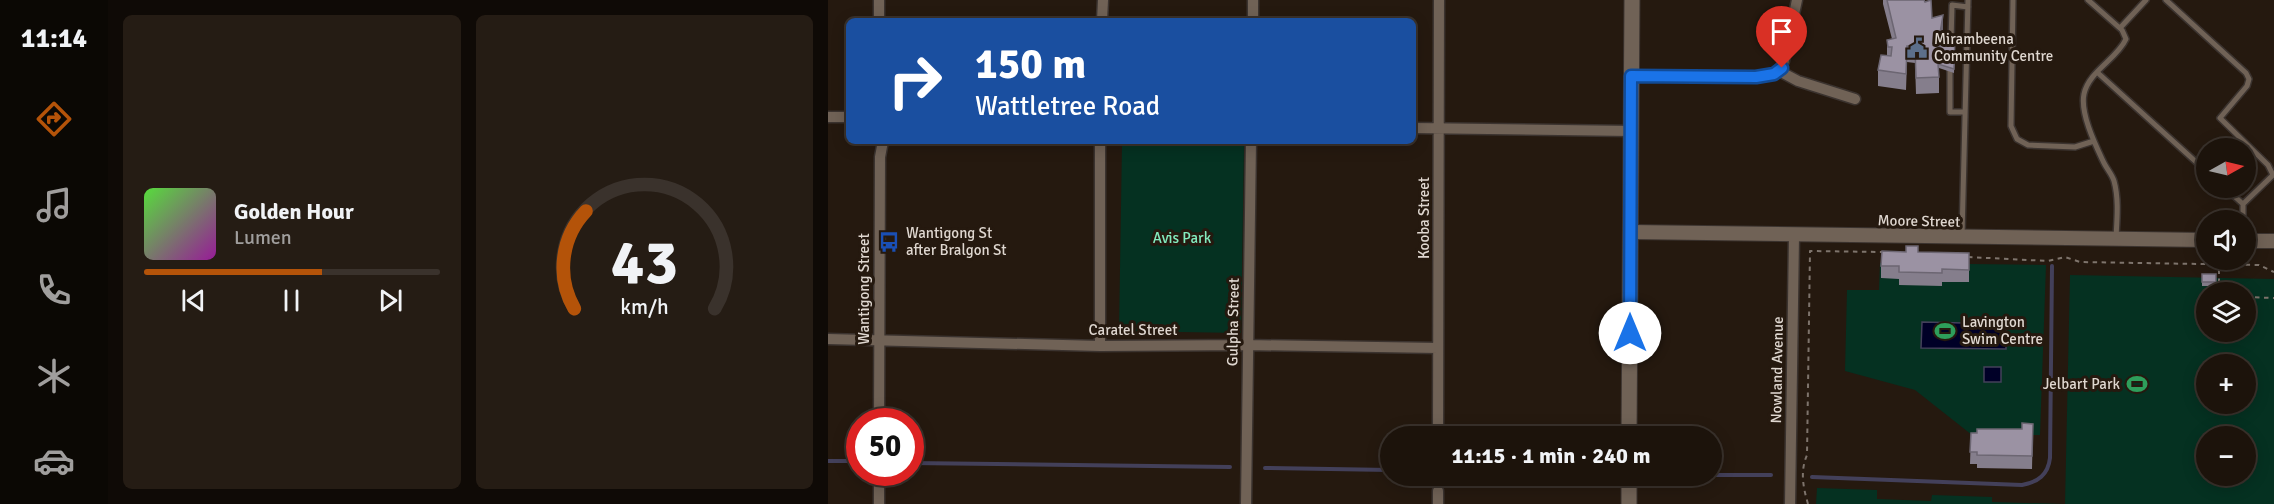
<!DOCTYPE html>
<html lang="en">
<head>
<meta charset="utf-8">
<style>
  :root { --surface:#1c130b; --page:#251c14; --text:#f1f3f6; --muted:#a09e9d; --line:#3a322c; --accent:#b45309 }
  body { margin:0; font-family:Signika,sans-serif; background:var(--page); color:var(--text); height:100vh; display:flex; flex-direction:column; font-size:22px; white-space:nowrap }
  * { box-sizing:border-box; margin:0 }
  p { font-size:20px; color:var(--muted) }
  .icon { flex:none; width:33px; height:33px; fill:none; stroke:currentColor; stroke-width:2; stroke-linecap:round; stroke-linejoin:round }
  .map { position:relative; flex:1; overflow:hidden }
  .panel { display:flex; flex-direction:column; gap:15px; padding:15px; background:#0f0a06; width:720px }
  .panel>* { flex:none }
  .guide { position:absolute; left:18px; top:18px; width:570px; height:126px; border-radius:9px; box-shadow:0 3px 15px #0003,0 0 0 2px var(--line); background:#1a4fa0; color:#fff; overflow:hidden }
  .needle { width:39px; rotate:82deg }
  .controls { position:absolute; left:1368px; top:138px; display:grid; gap:12px }
  .controls a { display:grid; place-items:center; width:60px; height:60px; border-radius:50%; background:var(--surface); box-shadow:0 3px 15px #0003,0 0 0 2px var(--line); font-size:30px }
  .speed { position:absolute; left:18px; top:408px; display:flex; gap:12px; font-size:30px; font-weight:700; text-align:center }
  .speed>* { display:grid; place-content:center; width:78px; height:78px; border-radius:50%; background:var(--surface); box-shadow:0 3px 15px #0003,0 0 0 2px var(--line); line-height:1 }
  .speed .limit { border:9px solid #d22; background:#fff; color:#111 }
  .pin { position:absolute; display:grid; place-items:center; width:51px; height:51px; color:#fff; margin:-62px -26px; border-radius:50% 50% 50% 0; rotate:-45deg; box-shadow:0 0 6px #0007 }
  .pin .icon { rotate:45deg }
  .me { position:absolute; width:66px; margin:-33px; rotate:0deg; stroke-linejoin:round; filter:drop-shadow(0 0 4px #0008) }
  .turn { display:flex; align-items:center; gap:21px; height:126px; padding:0 30px; font-size:27px }
  .turn .icon { width:78px; height:78px; stroke-width:2.5 }
  .turn b { display:block; font-size:42px; line-height:51px }
  .panel .tile { flex:1; display:flex; flex-direction:column; justify-content:center; gap:9px; min-width:0; padding:0 21px; border-radius:9px; background:var(--page) }
  .panel .dial { align-items:center; gap:0 }
  .dial svg { height:156px; overflow:visible; fill:none; stroke:var(--line); stroke-width:7; stroke-linecap:round; text-anchor:middle }
  .dial text { fill:var(--text); stroke:none }
  .song { display:flex; align-items:center; gap:18px }
  .cover { width:72px; height:72px; border-radius:9px; background:linear-gradient(135deg,hsl(110 70% 55%),hsl(300 70% 35%)) }
  .played { height:6px; border-radius:3px; background:linear-gradient(90deg,var(--accent) 60%,var(--line) 60%) }
  .keys { display:flex; justify-content:space-around; direction:ltr }
  .panel .tiles { flex:1; display:grid; gap:15px; grid-template-columns:repeat(2,1fr) }
  .trip { position:absolute; left:552px; top:426px; width:342px; height:60px; border-radius:30px; background:var(--surface); box-shadow:0 3px 15px #0003,0 0 0 2px var(--line); font-weight:700; line-height:60px; text-align:center }
  main { display:flex; flex:1; min-height:0 }
  .tab-bar { display:flex; flex-direction:column; width:108px; justify-content:space-around; align-items:center; background:#0b0804; color:var(--muted) }
  .tab-bar .icon { width:42px; height:42px }
  .tab-bar .selected { color:var(--accent) }
  .tab-bar b { font-size:27px; color:var(--text) }
  .map>svg:first-child { display:block }
  .green { fill:#053121; fill-rule:evenodd }
  .water { fill:#000027; stroke:#43405a; stroke-width:1.5 }
  .lines { fill:none; stroke-linecap:round; stroke-linejoin:round }
  .stream { stroke:#43405a; stroke-width:4 }
  .service-casing { stroke:#3b332f; stroke-width:8 }
  .minor-casing { stroke:#3b332f; stroke-width:13 }
  .tertiary-casing { stroke:#3b332f; stroke-width:16 }
  .secondary-casing { stroke:#3b332f; stroke-width:17 }
  .path { stroke:#7e746c; stroke-width:2; stroke-dasharray:4.5 4.5; stroke-linecap:butt }
  .service { stroke:#706256; stroke-width:5 }
  .minor { stroke:#706256; stroke-width:10 }
  .tertiary { stroke:#706256; stroke-width:14 }
  .secondary { stroke:#706256; stroke-width:15 }
  .wall { fill:#857e8c }
  .shaded-wall { fill:#6c6672 }
  .building { fill:#9b92a3; stroke:#6c6672; stroke-width:1.5 }
  .route-casing { stroke:#114b97; stroke-width:15 }
  .route { stroke:#1a73e8; stroke-width:10 }
  .labels { text-anchor:middle; dominant-baseline:central; stroke-width:6; stroke-linejoin:round; paint-order:stroke }
  .poi-label { font-size:15px; fill:#dfd7d0; stroke:#25190f; text-anchor:start }
  .street-label { font-size:15px; fill:#dfd7d0; stroke:#25190f }
  .park-label { font-size:15px; fill:#83ecbf; stroke:#25190f }
</style>
</head>
<body>
<main>
<nav class="tab-bar">
<b>11:14</b>
<svg class="icon selected" aria-label="directions" viewBox="0 0 24 24"><path d="M12 3l9 9-9 9-9-9zM9 14v-3h6M13 9l2 2-2 2"/></svg>
<svg class="icon" aria-label="music" viewBox="0 0 24 24"><path d="M9 18V5l10-2v13"/><circle cx="6" cy="18" r="3"/><circle cx="16" cy="16" r="3"/></svg>
<svg class="icon" aria-label="phone" viewBox="0 0 24 24"><path d="M5 4h4l2 5-3 2q2 4 5 5l2-3 5 2v4C11 20 4 13 5 4z"/></svg>
<svg class="icon" aria-label="climate" viewBox="0 0 24 24"><path d="M12 3v18M4 7l16 10M4 17L20 7"/></svg>
<svg class="icon" aria-label="car" viewBox="0 0 24 24"><path d="M5 17H2v-5l4-1 3-4h7l3 4 3 1v5h-3M9 17h6M6 11h13"/><circle cx="7" cy="17" r="2"/><circle cx="17" cy="17" r="2"/></svg>
</nav>
<section class="panel">
<div class="tiles">
<div class="tile">
<div class="song"><i class="cover"></i><div><b>Golden Hour</b><p>Lumen</p></div></div>
<div class="played"></div>
<div class="keys"><svg class="icon" aria-label="previous" viewBox="0 0 24 24"><path d="M18 5L8 12l10 7zM5 5v14"/></svg><svg class="icon" aria-label="pause" viewBox="0 0 24 24"><path d="M8 5v14M16 5v14"/></svg><svg class="icon" aria-label="next" viewBox="0 0 24 24"><path d="M6 5l10 7-10 7zM19 5v14"/></svg></div>
</div>
<div class="tile dial"><svg viewBox="0 0 100 80">
<path d="M14 69A42 42 0 1 1 86 69"/>
<path d="M14 69A42 42 0 0 1 20 19" stroke="#b45309"/>
<text x="50" y="56" font-size="32" font-weight="700">43</text>
<text x="50" y="72" font-size="11">km/h</text>
</svg></div>
</div>
</section>
<div class="map">
<svg width="1446" height="504" viewBox="0 0 1446 504">
  <rect width="100%" height="100%" fill="#25190f"/>
  <!-- green -->
  <path class="green" d="M294,144L416,146L413,333L291,331Z
    M1052,263L1218,265L1212,435H1144L1087,390L1017,371L1019,290H1051Z
    M1242,275L1446,279V504H988L989,488L1049,490V499L1103,501L1104,495L1164,497V502L1237,504ZM1378,292H1418V332H1378ZM1378,364H1418V404H1378ZM1378,436H1418V476H1378Z"/>
  <!-- water -->
  <path class="water" d="M1094,322L1178,324V349L1093,348Z
    M1156,367H1173V382H1156Z"/>
  <g class="lines">
    <!-- stream -->
    <path class="stream" d="M0,461H32
      M82,463L402,467
      M437,468L562,470
      M884,475H943
      M984,477L1194,485C1210,482 1220,475 1222,458L1224,266"/>
    <!-- service casing -->
    <g class="service-casing">
      <path id="service" d="M1185,0L1183,126L1189,139L1200,145L1247,147L1266,141
        M1260,0L1294,30L1298,39C1289,59 1261,71 1256,94C1252,113 1267,144 1275,161C1278,168 1284,174 1286,181C1291,199 1289,219 1288,237
        M1338,0L1418,73L1421,79L1419,86L1392,118L1440,165L1445,175L1415,204
        M1292,28L1318,0
        M1123,42L1124,5L1140,7
        M1122,66V112H1137
        M1270,73L1378,171
        M1397,188L1415,204V220
        M1134,235L1140,0"/>
    </g>
    <!-- minor casing -->
    <g class="minor-casing">
      <path id="minor" d="M51,0V21
        M274,21L275,0
        M425,21V0
        M951,71L970,81L1027,99
        M803,76L928,77C942,76 951,74 956,61L969,0
        M0,117H21
        M585,128L803,131
        M272,141V346
        M0,339L272,346L419,345L610,348
        M51,422L52,157L55,141
        M610,436L611,0
        M51,504V472
        M418,504L423,141
        M610,504V491
        M962,504L966,236"/>
    </g>
    <!-- tertiary casing -->
    <g class="tertiary-casing">
      <path id="tertiary" d="M803,232L1378,240
        M1418,241H1446"/>
    </g>
    <!-- secondary casing -->
    <g class="secondary-casing">
      <path id="secondary" d="M801,436L804,0
        M801,504V476"/>
    </g>
    <!-- path -->
    <path class="path" d="M1140,257L1220,261L1237,257L1252,262L1431,265L1446,272
      M1391,292V264
      M1418,297L1446,298
      M597,476V479L602,483
      M980,504C975,487 972,471 979,455L982,251L1054,252"/>
    <!-- service -->
    <use href="#service" class="service"/>
    <!-- minor -->
    <use href="#minor" class="minor"/>
    <!-- tertiary -->
    <use href="#tertiary" class="tertiary"/>
    <!-- secondary -->
    <use href="#secondary" class="secondary"/>
  </g>
  <!-- wall -->
  <path class="wall" d="M1055,0H1096L1104,18L1115,32L1114,38L1127,36L1126,73L1111,68V93L1088,94L1087,63L1079,62L1078,90L1050,86V70L1059,56V40L1064,39L1055,4Z
    M1078,252L1141,253V282H1114V286L1071,285V279L1053,278V266Z
    M1374,274H1388V286H1374Z
    M1205,424L1204,469L1149,468V464H1142L1143,433L1194,429Z"/>
  <!-- shaded-wall -->
  <path class="shaded-wall" d="M1115,15V32L1110,63L1109,51Z"/>
  <!-- building -->
  <path class="building" d="M1059,0H1096L1097,2L1103,0L1104,18L1115,15L1109,51L1111,77L1088,78L1087,47L1079,46L1078,74L1050,70L1053,55L1063,56L1064,47H1060L1059,40L1068,38Z
    M1127,36L1126,69L1110,64V59L1113,38Z
    M1078,246H1090V252L1141,253V270L1114,269V273L1071,272V266H1053L1054,251L1078,252Z
    M1374,274H1388V282H1374Z
    M1194,423L1205,424L1204,456L1149,455V452H1142L1143,433H1149V429H1194Z"/>
  <g class="lines">
    <!-- route casing -->
    <g class="route-casing">
      <path id="route" d="M802,333L803,76L928,77L946,74L954,68"/>
    </g>
    <!-- route -->
    <use href="#route" class="route"/>
  </g>
  <!-- icons -->
  <defs>
    <g id="civic-bare" transform="scale(1.62)"><path d="M-.6-6.5H3V-4.5H.6V-3L4-1V1h2V6H-6V1h2V-1L-.6-3ZM-1.2 2.5V6h2.4V2.5Z" fill="#5c6f8a" stroke="#25190f" stroke-width="2.5" paint-order="stroke"/></g>
    <g id="bus-bare" transform="scale(1.62)"><path d="M-5-6H5V4H4V6H2V4H-2V6H-4V4H-5ZM-3.5-4V0h7V-4ZM-3.5 1.2v1.5H-2V1.2ZM2 1.2v1.5H3.5V1.2Z" fill="#1a4fb4" stroke="#25190f" stroke-width="2.5" paint-order="stroke"/></g>
    <g id="stadium-bare" transform="scale(1.62)"><path d="M0-5a6.5 5 0 1 0 0 10a6.5 5 0 1 0 0-10ZM-3.5-1.8h7v3.6h-7Z" fill="#2e9e5b" stroke="#25190f" stroke-width="2.5" paint-order="stroke"/></g>
  </defs>
  <g fill-rule="evenodd">
    <use href="#civic-bare" x="1089" y="48"/>
    <use href="#bus-bare" x="61" y="242"/>
    <use href="#stadium-bare" x="1117" y="331"/>
    <use href="#stadium-bare" x="1309" y="384"/>
  </g>
  <g class="labels">
    <!-- poi labels -->
    <g class="poi-label">
      <text x="1106" y="39">Mirambeena<tspan x="1106" dy="17">Community Centre</tspan></text>
      <text x="78" y="233">Wantigong St<tspan x="78" dy="17">after Bralgon St</tspan></text>
      <text x="1134" y="322">Lavington<tspan x="1134" dy="17">Swim Centre</tspan></text>
      <text x="1292" y="384" text-anchor="end">Jelbart Park</text>
    </g>
    <!-- street labels -->
    <g class="street-label">
      <text transform="translate(596 218) rotate(-90)">Kooba Street</text>
      <text transform="translate(1091 221) rotate(1)">Moore Street</text>
      <text transform="translate(36 289) rotate(-90)">Wantigong Street</text>
      <text transform="translate(405 322) rotate(-89)">Gulpha Street</text>
      <text x="305" y="330">Caratel Street</text>
      <text transform="translate(949 370) rotate(-89)">Nowland Avenue</text>
    </g>
    <!-- park labels -->
    <g class="park-label">
      <text x="354" y="238">Avis Park</text>
    </g>
  </g>
</svg>
<div class="controls">
<a><svg class="needle" viewBox="-14 -14 28 28"><path d="M0-13l5 13h-10z" fill="#e53935"/><path d="M0 13l5-13h-10z" fill="#a09e9d"/></svg></a>
<a><svg class="icon" aria-label="sound" viewBox="0 0 24 24"><path d="M4 9h4l5-4v14l-5-4H4zM17 9q2 3 0 6"/></svg></a>
<a><svg class="icon" aria-label="layers" viewBox="0 0 24 24"><path d="M12 4l9 5-9 5-9-5zM3 14l9 5 9-5"/></svg></a>
<a>+</a>
<a>−</a>
</div>
<div class="speed"><div class="limit">50</div></div>
<div class="pin" style="left:954px;top:68px;background:#d93025"><svg class="icon" aria-label="arrive" viewBox="0 0 24 24"><path d="M6 21V4h12l-3 4 3 4H6"/></svg></div>
<svg class="me" style="left:802px;top:333px" viewBox="-20 -20 40 40"><circle r="19" fill="#fff"/><path d="M0-13L10 11 0 6-10 11z" fill="#1a73e8"/></svg>
<div class="trip">11:15 · 1 min · 240 m</div>
<div class="guide">
<div class="turn"><svg class="icon" aria-label="right" viewBox="0 0 24 24"><path d="M7 20v-9h11M14 6l5 5-5 5"/></svg><div><b>150 m</b>Wattletree Road</div></div>
</div>
</div>
</main>
</body>
</html>
